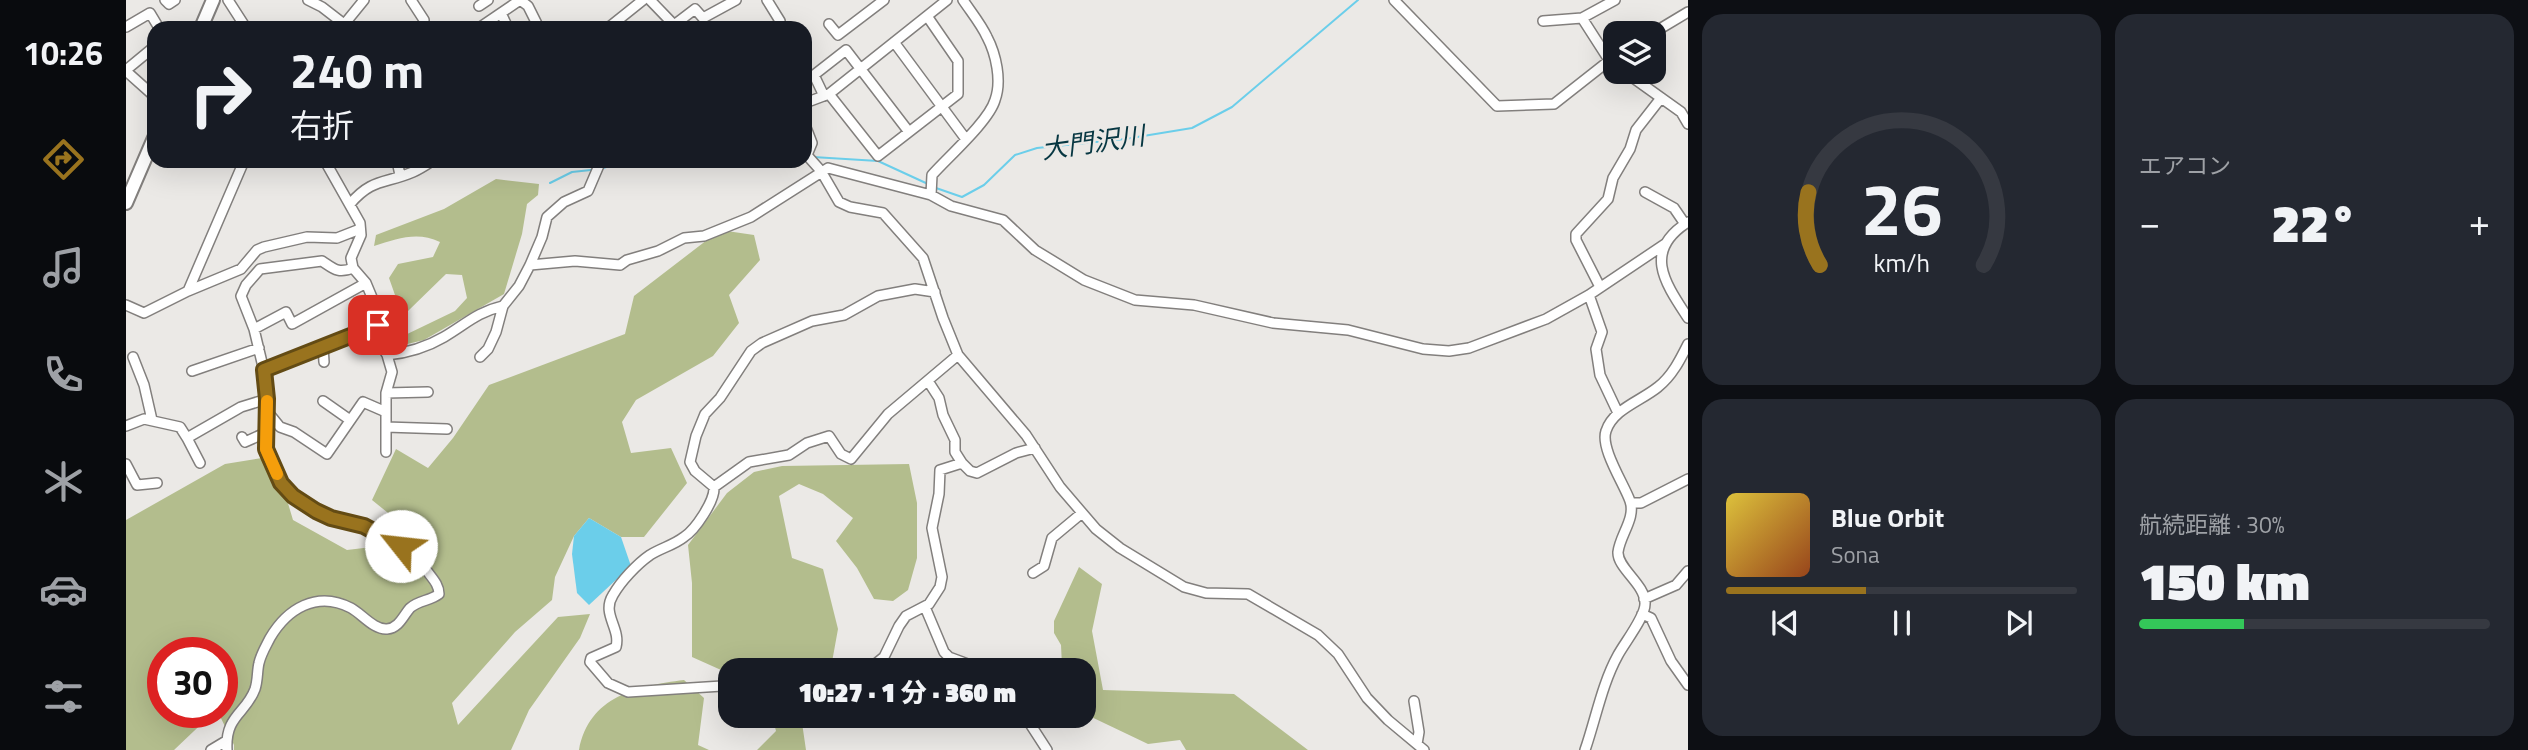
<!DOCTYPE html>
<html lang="ja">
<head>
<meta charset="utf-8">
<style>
  :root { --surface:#171b24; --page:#242831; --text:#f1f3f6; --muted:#9ea1a6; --line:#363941; --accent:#99731e }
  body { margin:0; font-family:"Titillium Web","Noto Sans JP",sans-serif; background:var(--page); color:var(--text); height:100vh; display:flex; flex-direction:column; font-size:26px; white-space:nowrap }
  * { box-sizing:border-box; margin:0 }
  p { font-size:23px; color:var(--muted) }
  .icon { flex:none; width:38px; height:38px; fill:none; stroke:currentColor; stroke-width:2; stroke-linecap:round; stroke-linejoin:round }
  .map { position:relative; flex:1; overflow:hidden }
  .details { display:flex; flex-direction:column; gap:14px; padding:14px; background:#0d0f14; width:840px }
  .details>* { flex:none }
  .guide { position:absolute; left:21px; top:21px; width:665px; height:147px; border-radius:21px; box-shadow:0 7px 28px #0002; background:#171b24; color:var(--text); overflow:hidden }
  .buttons { position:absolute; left:1477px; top:21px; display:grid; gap:14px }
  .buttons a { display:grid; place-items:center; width:63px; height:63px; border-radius:14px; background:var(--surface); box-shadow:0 7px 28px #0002; font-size:35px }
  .speed { position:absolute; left:21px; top:637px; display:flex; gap:14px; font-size:35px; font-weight:700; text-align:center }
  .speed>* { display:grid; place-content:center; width:91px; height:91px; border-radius:50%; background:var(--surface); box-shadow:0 7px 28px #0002; line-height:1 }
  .speed .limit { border:10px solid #d22; background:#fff; color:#111 }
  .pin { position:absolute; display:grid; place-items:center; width:60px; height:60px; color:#fff; margin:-30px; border-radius:14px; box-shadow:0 4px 10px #0006 }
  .me { position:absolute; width:77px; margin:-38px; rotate:299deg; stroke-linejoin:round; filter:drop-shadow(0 0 5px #0008) }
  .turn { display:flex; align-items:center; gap:24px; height:147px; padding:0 28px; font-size:32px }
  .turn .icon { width:91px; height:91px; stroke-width:2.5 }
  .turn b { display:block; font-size:49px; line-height:60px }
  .big { font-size:52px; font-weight:800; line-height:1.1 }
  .details .tile { flex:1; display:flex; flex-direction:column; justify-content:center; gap:10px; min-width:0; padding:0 24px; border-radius:21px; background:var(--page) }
  .details .dial { align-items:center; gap:0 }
  .dial svg { height:182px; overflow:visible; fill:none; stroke:var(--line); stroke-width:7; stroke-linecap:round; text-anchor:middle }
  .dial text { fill:var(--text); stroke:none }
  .song { display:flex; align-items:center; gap:21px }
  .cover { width:84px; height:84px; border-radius:10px; background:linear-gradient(135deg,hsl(50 70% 55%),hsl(20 70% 35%)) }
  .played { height:7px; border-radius:4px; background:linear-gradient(90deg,var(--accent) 40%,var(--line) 40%) }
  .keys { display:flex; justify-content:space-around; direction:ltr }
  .heat { display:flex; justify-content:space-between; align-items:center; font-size:38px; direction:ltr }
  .charge { height:10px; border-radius:5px; background:linear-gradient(90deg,#34c759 30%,var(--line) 0) }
  .details .tiles { flex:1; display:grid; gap:14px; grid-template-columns:repeat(2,1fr) }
  .trip { position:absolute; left:592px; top:658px; width:378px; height:70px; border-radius:21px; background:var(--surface); box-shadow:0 7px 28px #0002; font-weight:800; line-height:70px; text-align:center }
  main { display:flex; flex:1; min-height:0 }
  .menu { display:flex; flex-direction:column; width:126px; justify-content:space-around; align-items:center; background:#090b0e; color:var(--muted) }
  .menu .icon { width:49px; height:49px }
  .menu .selected { color:var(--accent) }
  .menu b { font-size:32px; color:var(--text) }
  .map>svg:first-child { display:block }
  .green { fill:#b3bd8d }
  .water { fill:#6bceea }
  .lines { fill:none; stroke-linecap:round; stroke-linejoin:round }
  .stream { stroke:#6bceea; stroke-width:2 }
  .minor-casing { stroke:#827f7d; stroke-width:12 }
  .highway-casing { stroke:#827f7d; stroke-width:16 }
  .minor { stroke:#fff; stroke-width:9 }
  .highway { stroke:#fff; stroke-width:12 }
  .route-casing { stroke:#634b14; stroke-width:18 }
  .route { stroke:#99731e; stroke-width:12 }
  .slow { stroke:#f59e0b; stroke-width:12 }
  .labels { text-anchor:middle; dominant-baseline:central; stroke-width:5; stroke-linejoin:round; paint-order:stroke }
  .water-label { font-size:26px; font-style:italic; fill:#073742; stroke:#ebe9e6 }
</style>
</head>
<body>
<main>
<nav class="menu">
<b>10:26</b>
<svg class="icon selected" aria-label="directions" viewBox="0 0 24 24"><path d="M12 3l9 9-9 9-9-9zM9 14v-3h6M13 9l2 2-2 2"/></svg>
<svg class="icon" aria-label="music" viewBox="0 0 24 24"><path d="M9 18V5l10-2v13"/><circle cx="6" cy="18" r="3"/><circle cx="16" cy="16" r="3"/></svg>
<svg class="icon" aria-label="phone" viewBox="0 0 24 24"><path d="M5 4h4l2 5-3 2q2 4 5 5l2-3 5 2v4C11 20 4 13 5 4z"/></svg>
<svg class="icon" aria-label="climate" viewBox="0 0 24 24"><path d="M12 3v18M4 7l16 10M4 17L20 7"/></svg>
<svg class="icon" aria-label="car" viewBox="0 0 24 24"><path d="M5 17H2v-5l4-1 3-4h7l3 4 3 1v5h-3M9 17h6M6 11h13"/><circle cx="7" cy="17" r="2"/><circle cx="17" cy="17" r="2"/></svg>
<svg class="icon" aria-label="filters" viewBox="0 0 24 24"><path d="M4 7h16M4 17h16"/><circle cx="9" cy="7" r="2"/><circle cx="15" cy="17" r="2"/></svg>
</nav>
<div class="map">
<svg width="1562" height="750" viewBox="0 0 1562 750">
  <rect width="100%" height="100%" fill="#ebe9e6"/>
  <!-- green -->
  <path class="green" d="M370,179L413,184L412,195L401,204L396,234L378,294L298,340L273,346L264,342L260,329L275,337L329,311L341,298L336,275L320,274L282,311H265L269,295L263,278L272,264L307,257L314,242C291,231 271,239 248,246L250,235L318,209Z
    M594,230L628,235L634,260L603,295L613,323L587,356L510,400L496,422L505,453L545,448L561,483L518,537H495L463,518L448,536L429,577L426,600L389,632L326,703L332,725L432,617L464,614L454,638L403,710L385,750H108V745L92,712H96V653H37V712H88L48,750H0V520L99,464L136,458L161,500L167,520L221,550L246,547L275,533L272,521L246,500L270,449L302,468L327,438L363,385L499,334L508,296Z
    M783,464L791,503V558L782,590L767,601L748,599L731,568L710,541L727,518L697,494L673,484L653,496L666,558L697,569L712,629L706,662L692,670H604V674L566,657V583L562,545L601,493L628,472L656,466Z
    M953,567L976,584L966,631L977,690L1108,694L1182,750H1060L1054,740L1022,744L957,713V670H931L936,666L935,645L928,633V621Z
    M558,680L578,698L572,745L583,750H453C463,696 511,686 558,680Z
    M646,716H675L680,750H631L650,731Z"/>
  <!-- water -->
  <path class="water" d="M463,518L495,537L505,566L463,605L451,593L446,554L448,536Z"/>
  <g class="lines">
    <!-- stream -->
    <path class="stream" d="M687,157L752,161L802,184
      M474,169L493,163L516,161L566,165L573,161
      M424,183L446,172L465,170
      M810,188L836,197L858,185L889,155L911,148L999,139L1066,128L1106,107L1232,0"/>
    <!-- minor casing -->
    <g class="minor-casing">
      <path id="minor" d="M39,0L43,4L49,0
        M102,0L120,28
        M182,0L196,7L218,24
        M285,0L298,20
        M524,0L551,28
        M641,0L654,21L651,28
        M1268,0L1371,106L1428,104L1489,56
        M353,6L362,0
        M375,13L382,28
        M1456,18L1483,60L1489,64
        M1417,21L1456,18L1489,0
        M703,24L712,35L758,0
        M548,25L569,9L577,18L610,0
        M0,27L24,13L33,28
        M216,27L238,0
        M353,28L394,0L402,6L413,28
        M482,28L517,0
        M1527,33L1562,12
        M768,42L839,138
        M0,70L28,47
        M0,71L28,96
        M1499,72L1555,112L1562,124
        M703,94L752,156L832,94V61L801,16
        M698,96L688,75L720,50L783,132
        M679,103L703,94L821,0
        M679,125L686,143L681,155
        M679,153L695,171L713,202L724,207L757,213L797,258L817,318L832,355L900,435L934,487L970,529L994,548L1058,587L1080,593L1122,594L1192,635L1212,654L1241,698L1262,720L1298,750
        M199,161L234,223L235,235L225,258L227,268L240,283L250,307L255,345L261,355L266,372L260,393V452
        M271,161L274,175
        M1519,192L1548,208L1559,224
        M805,195L806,175C822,157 863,121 869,100C876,81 870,54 861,37C855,24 845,12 837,0
        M224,204C246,178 259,184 287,172C294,169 300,165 306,161
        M1562,222C1516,251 1539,283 1562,318
        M404,265L449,261L494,265L501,260L532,251L558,238L578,236L625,217L702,168L805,195L825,206L877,220L909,250L958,280L1009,300L1068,305L1147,323L1222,330L1297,349L1323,351L1343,348L1420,319L1463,295L1539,244
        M1474,287L1450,240V234L1482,199L1487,178L1504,149L1510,130L1535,98
        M62,291L115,269L131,250L138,247L181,237L211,238L234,229
        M1463,295L1476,332L1470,349L1474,375L1492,413
        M0,305L18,313L62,291L118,161
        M128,329L160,312L166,324L240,283
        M197,346L198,362
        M261,355C281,353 301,347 318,337C340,324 351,312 377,306
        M7,357L18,385L26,420
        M354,357L362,349L370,332L377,306L393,286L404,265L416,237L421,217L438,202L462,191L474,163
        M66,371L133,348
        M138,371L128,329L115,296L120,285L134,269L196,261C208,269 212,274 227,268
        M802,381L813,398L817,415L829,440V452L836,463
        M260,393L302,392
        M197,401L224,420
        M141,411L154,427L168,432L201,454L237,402L260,412
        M0,426L18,419L54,427L61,438L115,407L141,399
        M260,427L321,429
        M116,437L119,442L139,433
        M61,438L74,463
        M0,464L11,485L31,483
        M588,487L569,471L564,462L570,436L579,414L594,398L625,351L636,343L686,321L718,315L752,296L789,289L809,292
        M1505,503H1515L1562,479
        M907,573L918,566L926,538L956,513
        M1518,599L1550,585L1562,571
        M799,607L818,652L823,657L858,670
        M1516,614L1525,618L1545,661L1562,685
        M742,670L758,657L773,626L780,616L803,604L814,587L816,577L806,528L813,494L814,470L836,463L844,471L851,473L890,453L909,448
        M604,688L596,686L502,692L482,683L464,662L465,658L490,647C495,628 475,614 487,595C495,581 511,564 524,555C535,548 548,545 558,537C569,530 589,501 588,487L623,462L663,455L681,443L703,436L715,454L725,459L762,414L832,355
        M1288,701L1293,732L1291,744
        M899,716L921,750
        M85,750L100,741
        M101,750C99,715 120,714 129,689C132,680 131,671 133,663C135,654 140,646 144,638C161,609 191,590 225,608C236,614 248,630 261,629C273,628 277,616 284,608C293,600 304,601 313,594C313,585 307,579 301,571C287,551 260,533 236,526C206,516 172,511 154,480C137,451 141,435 141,403C141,392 139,381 138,371L252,325
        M1459,750C1470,718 1476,684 1492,655C1499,642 1520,616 1519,603C1519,584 1491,568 1492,552C1494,535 1510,518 1504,501C1498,484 1474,448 1480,431C1487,409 1515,401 1532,387C1546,376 1554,360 1562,344"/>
    </g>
    <!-- highway casing -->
    <g class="highway-casing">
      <path id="highway" d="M75,28L87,0
        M0,203L28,138"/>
    </g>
    <!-- minor -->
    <use href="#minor" class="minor"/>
    <!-- highway -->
    <use href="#highway" class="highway"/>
  </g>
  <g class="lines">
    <!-- route casing -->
    <g class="route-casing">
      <path id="route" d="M252,325L138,370L141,399L140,449L155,483L167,496L190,511L205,518L238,526L275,546"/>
    </g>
    <!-- route -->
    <use href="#route" class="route"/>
    <!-- slow -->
    <path class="slow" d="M141,401L140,449L151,474"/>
  </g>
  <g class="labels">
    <!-- water labels -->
    <g class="water-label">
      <text transform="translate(967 142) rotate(-8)">大門沢川</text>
    </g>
  </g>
</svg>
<div class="buttons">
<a><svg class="icon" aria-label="layers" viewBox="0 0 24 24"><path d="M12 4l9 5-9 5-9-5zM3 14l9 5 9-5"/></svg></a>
</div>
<div class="speed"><div class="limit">30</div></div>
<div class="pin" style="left:252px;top:325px;background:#d93025"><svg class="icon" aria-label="arrive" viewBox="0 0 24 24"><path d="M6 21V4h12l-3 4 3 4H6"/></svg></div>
<svg class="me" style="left:275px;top:546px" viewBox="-20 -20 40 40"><circle r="19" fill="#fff"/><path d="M0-13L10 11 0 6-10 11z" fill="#99731e"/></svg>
<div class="trip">10:27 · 1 分 · 360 m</div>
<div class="guide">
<div class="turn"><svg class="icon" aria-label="right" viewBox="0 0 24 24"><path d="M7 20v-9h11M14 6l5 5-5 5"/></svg><div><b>240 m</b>右折</div></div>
</div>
</div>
<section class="details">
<div class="tiles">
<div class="tile dial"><svg viewBox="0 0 100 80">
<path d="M14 69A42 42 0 1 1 86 69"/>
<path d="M14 69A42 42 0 0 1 9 37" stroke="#99731e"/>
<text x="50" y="56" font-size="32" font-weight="700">26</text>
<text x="50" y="72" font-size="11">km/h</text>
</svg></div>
<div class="tile"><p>エアコン</p>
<div class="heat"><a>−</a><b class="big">22°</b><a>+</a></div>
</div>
<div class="tile">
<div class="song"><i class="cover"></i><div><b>Blue Orbit</b><p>Sona</p></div></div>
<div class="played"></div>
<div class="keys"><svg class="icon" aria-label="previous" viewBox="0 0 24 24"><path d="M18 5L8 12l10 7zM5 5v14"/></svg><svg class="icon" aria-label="pause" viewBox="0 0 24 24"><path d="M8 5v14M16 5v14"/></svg><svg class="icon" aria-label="next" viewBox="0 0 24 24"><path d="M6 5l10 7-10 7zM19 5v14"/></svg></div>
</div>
<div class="tile"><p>航続距離 · 30%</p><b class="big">150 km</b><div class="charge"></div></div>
</div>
</section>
</main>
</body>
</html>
